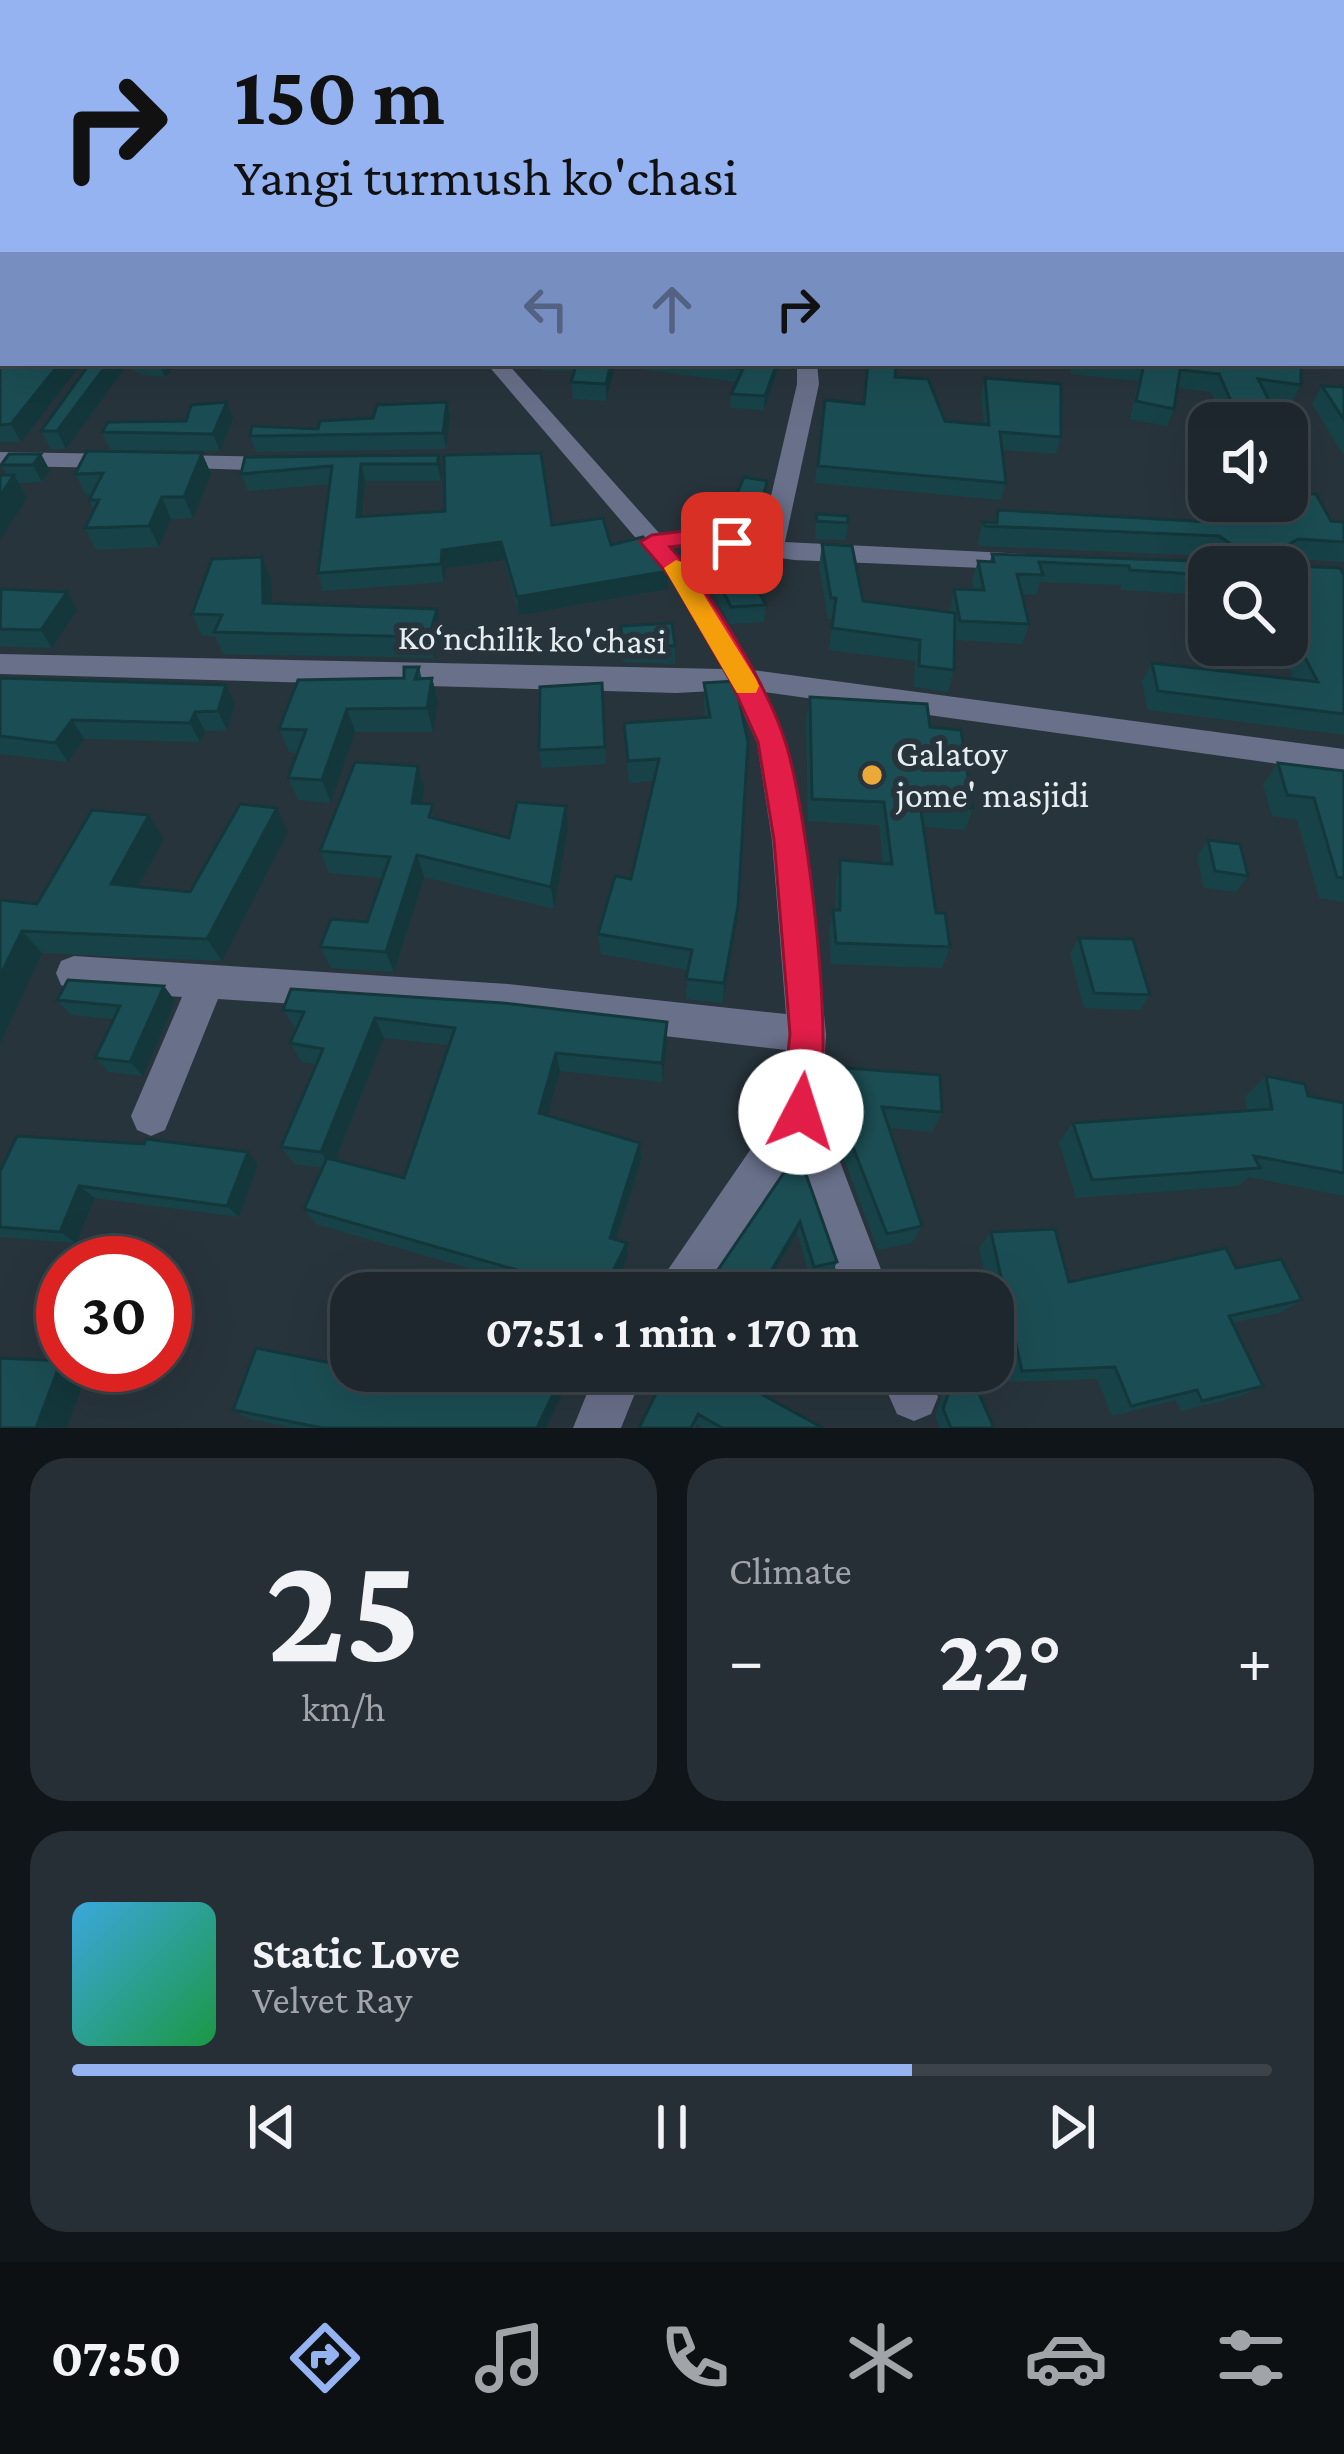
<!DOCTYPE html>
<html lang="en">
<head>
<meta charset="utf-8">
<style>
  :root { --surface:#1e272d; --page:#262f35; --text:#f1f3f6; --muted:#a1a5aa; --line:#3c4449; --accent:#95b2f1 }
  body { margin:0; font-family:"Crimson Pro",serif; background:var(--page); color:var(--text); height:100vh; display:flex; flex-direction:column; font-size:45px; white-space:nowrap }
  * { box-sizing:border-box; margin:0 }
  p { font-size:39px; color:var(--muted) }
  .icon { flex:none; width:66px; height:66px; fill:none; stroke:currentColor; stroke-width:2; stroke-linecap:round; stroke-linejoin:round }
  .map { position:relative; height:1428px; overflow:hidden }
  .drawer { display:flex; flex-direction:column; gap:30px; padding:30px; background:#101519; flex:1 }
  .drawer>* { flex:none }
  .top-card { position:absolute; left:0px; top:0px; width:1344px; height:366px; box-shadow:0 12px 48px #0002,0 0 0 3px var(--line); background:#95b2f1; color:#111; overflow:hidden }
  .buttons { position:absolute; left:1188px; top:402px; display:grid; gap:24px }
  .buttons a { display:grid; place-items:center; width:120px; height:120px; border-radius:24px; background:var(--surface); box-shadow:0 12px 48px #0002,0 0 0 3px var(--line); font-size:60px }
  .speed { position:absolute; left:36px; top:1236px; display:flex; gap:24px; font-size:60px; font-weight:700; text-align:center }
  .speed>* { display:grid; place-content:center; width:156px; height:156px; border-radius:50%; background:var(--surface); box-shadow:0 12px 48px #0002,0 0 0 3px var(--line); line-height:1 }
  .speed .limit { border:18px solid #d22; background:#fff; color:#111 }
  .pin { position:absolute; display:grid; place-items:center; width:102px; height:102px; color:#fff; margin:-51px; border-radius:24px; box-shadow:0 6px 18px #0006 }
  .me { position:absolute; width:132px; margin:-66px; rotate:5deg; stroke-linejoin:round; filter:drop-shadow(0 0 9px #0008) }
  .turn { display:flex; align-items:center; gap:42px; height:252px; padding:0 36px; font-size:54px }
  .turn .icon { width:156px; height:156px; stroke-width:2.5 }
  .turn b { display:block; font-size:84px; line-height:102px }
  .lanes { display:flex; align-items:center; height:114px; padding:0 36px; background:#0003; justify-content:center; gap:60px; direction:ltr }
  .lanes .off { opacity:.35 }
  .big { font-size:90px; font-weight:700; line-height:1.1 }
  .drawer .widget { flex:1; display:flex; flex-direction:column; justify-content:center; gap:18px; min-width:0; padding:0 42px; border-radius:36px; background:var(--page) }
  .drawer .dial { align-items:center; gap:0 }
  .dial b { font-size:156px; line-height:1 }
  .song { display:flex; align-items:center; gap:36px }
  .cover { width:144px; height:144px; border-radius:18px; background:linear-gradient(135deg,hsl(200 70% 55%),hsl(140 70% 35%)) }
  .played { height:12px; border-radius:6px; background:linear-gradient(90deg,var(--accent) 70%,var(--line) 70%) }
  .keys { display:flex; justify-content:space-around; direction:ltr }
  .heat { display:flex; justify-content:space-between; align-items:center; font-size:66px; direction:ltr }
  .drawer .tiles { flex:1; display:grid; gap:30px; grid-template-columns:1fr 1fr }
  .widget:last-child { grid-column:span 2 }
  .trip { position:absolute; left:330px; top:1272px; width:684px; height:120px; border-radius:36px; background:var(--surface); box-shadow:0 12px 48px #0002,0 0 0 3px var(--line); font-weight:700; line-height:120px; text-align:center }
  .tab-bar { display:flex; height:192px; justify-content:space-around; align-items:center; background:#0c1012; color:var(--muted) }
  .tab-bar .icon { width:84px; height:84px }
  .tab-bar .active { color:var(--accent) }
  .tab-bar b { font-size:54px; color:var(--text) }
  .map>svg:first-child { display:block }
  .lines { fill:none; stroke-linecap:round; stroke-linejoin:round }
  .river { fill:#0b2720; fill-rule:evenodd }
  .minor { fill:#69708a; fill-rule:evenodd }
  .wall { fill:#174348; fill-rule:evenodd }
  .shaded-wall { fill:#13373b }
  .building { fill:#1b4e54; stroke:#13373b; stroke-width:3 }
  .route { fill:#e11d48; stroke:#92132f; stroke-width:3 }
  .slow { fill:#f59e0b }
  .poi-dot { fill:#eba939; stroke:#28343c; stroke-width:4.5 }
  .labels { text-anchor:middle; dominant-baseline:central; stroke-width:12; stroke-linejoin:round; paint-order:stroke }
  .street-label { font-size:36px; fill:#e6edf2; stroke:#28343c }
  .poi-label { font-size:36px; fill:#e6edf2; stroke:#28343c; text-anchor:start }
</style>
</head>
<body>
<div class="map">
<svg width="1344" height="1428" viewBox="0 0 1344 1428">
  <rect width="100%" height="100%" fill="#28343c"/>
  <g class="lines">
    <!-- river -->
    <path class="river" d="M1341,68H1344V84H1341Z"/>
    <!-- minor -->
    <path class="minor" d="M1181,0H1219L1223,3H1185Z
      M1341,12H1344V20H1341Z
      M1341,65L1344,66V74L1341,73Z
      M486,363H507L659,533L694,529L761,539L797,384V363H817L819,384L785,542L1028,554L1041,562L1028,570L794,560L694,545L672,548L689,567L752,670L1344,749V773L764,692L787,743L806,840L826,1034L821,1112L890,1293H844L796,1155L702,1293H652L781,1105L786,1050L508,1018L218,999L165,1130L151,1136L137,1130L131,1116L182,997L74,990L61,985L56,973L61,961L74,956L508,984L786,1014L772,840L757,743L733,690L676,693L0,674V654L723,669L670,578Z
      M0,452L120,454L132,461L120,468L0,466Z
      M168,455L282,457L294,464L282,471L160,467V457Z
      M596,1371H644L621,1428H573Z
      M878,1371H927L938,1397L931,1414L914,1421L897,1414Z"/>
  </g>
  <!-- wall -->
  <path class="wall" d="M1341,115L1344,128V280L1341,279Z
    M0,248H3V332L0,326Z
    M0,353L3,363H82L21,442H0Z
    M90,363H178L165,377L141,375L126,366L66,449H51L41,431Z
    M541,363H573L574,371H542Z
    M577,363H616L606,401L573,399L571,382Z
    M639,363H780L764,410L730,408L731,394L737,382L639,369Z
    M867,363H896L895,377L945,421L984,424L981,395L985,378L1061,437L1056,454L1002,450L1006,483L1001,500L815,483L825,400L863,404Z
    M1070,363H1301V385L1292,402L1268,399L1275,412L1269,423H1225L1211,392L1177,388L1174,409L1167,426L1130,419L1138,381L1071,374Z
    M1322,386L1344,387V456L1312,404Z
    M227,402L233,419L220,451L110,450L102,432L186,421Z
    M447,402L450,418L446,449L256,452L250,436L318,429Z
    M1195,452L1209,453V501H1287L1331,521L1344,522V562L1296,559L1298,566L1344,575V735L1148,710L1142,682L1152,663L1294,679L1276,645H1287V567H1209V595L1121,590V585L1040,582L1036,595L1022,594L1029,624L1022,644L955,640L954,670L948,692L914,687L915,661L829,650L833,619H828L819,566L822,544L863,601L950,612L954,589L974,590L972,580L978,561H990L992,554L1218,562L1209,556L979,546L978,542L983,522L994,523L998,510L1212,522L1187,471Z
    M202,453L211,474L193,518L171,519L159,547L96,550L85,528L94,510L89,500L92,495H86L75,474Z
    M41,454L50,471L42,482L19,483L27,498L7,475L1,465Z
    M439,455L442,472L441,481H365L363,517L552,525L611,545L668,589L519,615L504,560L446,568L444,582L323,591L318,573L330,484L248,491L241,474Z
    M767,481L766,498L758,534L716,528L717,510Z
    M816,514L848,523L846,540L815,539Z
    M698,554L766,605L764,622L730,624L708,582L697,572Z
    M262,557L271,579V604L437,609L442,630L434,658L223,654L215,636H202L192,614Z
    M0,590L77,610L52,648L0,646Z
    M621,626L675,646V664L623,662Z
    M419,667L422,679L432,678L438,702L433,732H355L331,803L298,800L288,778L298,753L289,752L279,729L404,678Z
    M0,678L226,685L235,704L227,730L205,731L200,742L84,739L68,762L0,754Z
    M735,681L736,927L723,1003L686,999L688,970L601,954L598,934L631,879L654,781L629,783L624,723L705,717L704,706V683Z
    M602,683L606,764L542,768L539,750Z
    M810,697L930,727L973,808L965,830L924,827L936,913L950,947L942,968L831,964L829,931L833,910H835L836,882L840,860L883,864L879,825L808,821L806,721Z
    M1278,763L1344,771V902L1319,898L1297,820L1272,816L1263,785Z
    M424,789L422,803L437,820L509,838L566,806L568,828L554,909L424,877L394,972L331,968L320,947L367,922L383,878L329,873L320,851Z
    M149,815L164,839L138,887L190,892L288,832L222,961L42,953L0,1044V900L37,904Z
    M1208,840L1248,876L1236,892L1204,888L1197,857Z
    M1079,938L1150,995L1140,1010L1084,1008L1070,954Z
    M164,986L175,1001L143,1076L109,1072L95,1058L114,1019L71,1015L57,1000Z
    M283,1010L667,1041L662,1082L560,1071L547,1116L640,1143L641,1160L616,1240L627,1243L628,1257L611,1293H554L316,1224L304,1209L323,1168L294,1164L281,1147L316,1064L302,1062L290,1043L296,1029ZM384,1038L449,1045L404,1178L336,1160Z
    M833,1067L942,1112L932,1132L889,1128L922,1226L912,1243L878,1250L826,1111L827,1088Z
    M1266,1076L1308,1096L1344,1103V1196L1249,1177L1238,1186L1076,1198L1059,1142L1073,1123L1247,1111L1245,1097Z
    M798,1152L837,1262L832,1273L810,1277L797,1233L761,1293H705V1289Z
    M258,1165L239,1217L95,1198L76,1243L0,1237V1171Z
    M991,1232L1069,1282L1236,1268L1302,1300L1279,1313L1232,1323L1263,1386L1240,1396L1181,1411L1176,1400L1112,1416L1097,1379L1009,1382L993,1311V1293H989L979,1248Z
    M516,1371H573L546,1428H293L250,1419L233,1410L404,1378L511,1381Z
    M667,1371L823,1428H703L697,1424L695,1428H639Z
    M932,1371H969L994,1428H940L935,1416L942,1395Z"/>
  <!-- shaded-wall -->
  <path class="shaded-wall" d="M3,217V238L0,240V219Z
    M60,363H82L21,442L11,424Z
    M108,363H125L126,366L66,449L57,431Z
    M159,363H178L165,377Z
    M611,363H616L606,401V384Z
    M777,363H780L764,410L765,396Z
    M227,402L233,419L220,451L213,434Z
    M447,402L450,418L446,449L443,433Z
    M202,453L211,474L193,518L184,497Z
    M41,454L50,471L42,482L33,465Z
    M439,455L442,472L441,481L437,464Z
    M361,464L365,481L361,535L357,517Z
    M14,475L27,498L0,540V496Z
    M767,481L766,498L758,534L759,516Z
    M162,497L171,519L159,547L149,526Z
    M501,542L504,560L446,568L444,582L441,564L442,550Z
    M262,557L271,579L272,625L263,603Z
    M668,571V589L519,615L517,597Z
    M67,592L77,610L52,648L41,630Z
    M437,609L442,630L434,658L429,637Z
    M432,678L438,702L433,732L427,708Z
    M226,685L235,704L227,730L218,711Z
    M347,709L355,732L331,803L322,780Z
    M195,712L205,731L200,742L190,723Z
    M72,720L84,739L68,762L55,743Z
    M418,766L424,789L419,825L412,803Z
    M566,806L568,828L554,909L551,887Z
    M277,808L288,832L222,961L207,939Z
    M149,815L164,839L127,907L111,884Z
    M417,855L424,877L394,972L386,952Z
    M738,906L736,927L723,1003L724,983Z
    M22,931L42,953L0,1044V976Z
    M164,986L175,1001L143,1076L130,1062Z
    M375,1018L384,1038L332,1169L321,1152Z
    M667,1022V1041L662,1082V1063Z
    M556,1053L560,1071L543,1131L539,1113Z
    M640,1143L641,1160L612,1252L610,1238Z
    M248,1152L258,1165L239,1217L227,1206Z
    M79,1186L95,1198L76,1243L60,1232Z
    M800,1222L797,1233L761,1293H758Z
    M627,1243L628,1257L611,1293H602Z
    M61,1361L63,1365H70L87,1373L67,1428H36Z
    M564,1371H573L546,1428H537Z"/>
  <!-- building -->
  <path class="building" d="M0,0H859L878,3H3V217L0,219Z
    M1341,115L1344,116V262L1341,261Z
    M0,270H3V299H0Z
    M0,353H3V363H60L11,424L0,425Z
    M90,363H108L57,431H41Z
    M577,363H611L606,384L571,382Z
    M695,363H777L765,396L731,394L743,369Z
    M868,363H896L895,377L928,379L945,421L989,425L985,378L1061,384V437L1000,432L1006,483L818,466L825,400L864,404Z
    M1138,363H1301V385L1258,379L1275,412L1235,410L1219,374L1180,370L1174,409L1136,401L1144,364Z
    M1322,386L1344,387V420Z
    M227,402L213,434L102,432L108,422L186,421L191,405Z
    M447,402L443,433L250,436L252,426L318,429L320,421L373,418L377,405Z
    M87,451L202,453L184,497H162L149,526L85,528L99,500H89L103,473L75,474Z
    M1195,452L1209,453V479Z
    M541,453L552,525L603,518L611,545L643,537L668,571L517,597L501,542L442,550L441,564L318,573L332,466L241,474L245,457L439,455L437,464H361L357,517L445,511L444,455Z
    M9,454H41L33,465H1Z
    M0,475H14L0,496Z
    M744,477L767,481L759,516L717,510L723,496L735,498Z
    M1287,493L1316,494L1331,521L1344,522V542L1298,539L1283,548L1293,552L1298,566L1340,568L1344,575V714L1158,691L1152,663L1318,682L1287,624V567H1209V575L1130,570L1129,566L1039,562L1043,575L1017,574L1029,624L960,621L954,589L984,590L978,561L994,562L992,554L1222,562L1223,552L1235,547L1219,536L985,526L983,522L997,523L998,510L1231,523L1220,501H1287Z
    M816,514L848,516V523L817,521Z
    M706,534L729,537L766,605L731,607L709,564L698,554Z
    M822,544L852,546L863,601L955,613L954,670L919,666L920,640L832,628L836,598H831Z
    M262,557L263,603L437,609L429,637L214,632L222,615L192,614L212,559Z
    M1,589L67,592L41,630L0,629Z
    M672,623L675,646L622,645L621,626Z
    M404,667H419L415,679L432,678L427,708L347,709L322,780L288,778L306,730L279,729L298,680L404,678Z
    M0,678L226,685L218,711L195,712L190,723L72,720L55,743L0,736Z
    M735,681L748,742L738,906L724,983L686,979L692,950L598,934L615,876L631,879L659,759L628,761L624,723L710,717L704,683Z
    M602,683L605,747L539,750L540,687Z
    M810,697L927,704L930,727L961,730L973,808L920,804L936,913H945L950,947L836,943L833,910H840V860L892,864L884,802L812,799Z
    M355,762L418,766L412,803L433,804L429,817L509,838L517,802L566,806L551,887L417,855L386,952L320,947L331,919L367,922L390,857L320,851Z
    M1278,763L1344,771V878L1337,877L1314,798L1287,795Z
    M240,804L277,808L207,939L22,931L0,976V900L37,904L92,810L149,815L111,884L190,892Z
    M1208,840L1240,844L1248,876L1215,871Z
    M1079,938L1133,939L1150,995L1094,993Z
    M68,980L164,986L130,1062L95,1058L120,1006L57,1000Z
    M291,989L503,1003L667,1022L662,1063L556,1053L539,1113L640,1143L610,1238L627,1243L602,1293H554L559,1282L304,1209L327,1158L404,1178L455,1028L375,1018L321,1152L281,1147L323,1049L290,1043L304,1012L283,1010Z
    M833,1067L940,1075L942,1112L882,1107L922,1226L887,1234L831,1091Z
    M1266,1076L1305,1084L1308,1096L1344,1103V1173L1254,1156L1260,1168L1092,1180L1073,1123L1272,1109Z
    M17,1136L144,1144L146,1139L248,1152L227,1206L79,1186L60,1232L0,1227V1171Z
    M798,1152L837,1262L814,1267L800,1222L758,1293H711L705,1289Z
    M1055,1229L1069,1282L1226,1248L1236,1268L1281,1259L1302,1300L1229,1316L1263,1386L1202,1401L1197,1390L1131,1406L1115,1367L1022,1371L991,1232Z
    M256,1348L351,1367V1371H370L404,1378L407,1371H485L511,1381L516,1371H564L537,1428H322L233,1410Z
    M0,1358L61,1361L36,1428H0Z
    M667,1371H719L823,1428H722L698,1414L691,1428H639Z
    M943,1371H969L994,1428H951L943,1409L950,1388Z"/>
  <!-- route -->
  <path class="route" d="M694,530L741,538L744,543L732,550L694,544L670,547C709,589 769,688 786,744C807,811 839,1065 814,1125L801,1130L788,1125L782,1112L790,1034L774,840L758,742L730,680L671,578L640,542L652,535Z"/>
  <!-- slow -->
  <path class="slow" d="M676,560L684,563L756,679L759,686L756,693H737L664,568Z"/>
  <!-- markers -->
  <circle class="poi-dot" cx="872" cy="775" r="12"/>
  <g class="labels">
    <!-- street labels -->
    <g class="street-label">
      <text transform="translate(532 639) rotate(1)">Ko‘nchilik ko'chasi</text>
    </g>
    <!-- poi labels -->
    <g class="poi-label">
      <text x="896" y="754">Galatoy<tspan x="896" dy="41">jome' masjidi</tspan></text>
    </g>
  </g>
</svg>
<div class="buttons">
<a><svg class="icon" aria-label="sound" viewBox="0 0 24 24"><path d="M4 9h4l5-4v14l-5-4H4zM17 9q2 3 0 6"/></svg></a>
<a><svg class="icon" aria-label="search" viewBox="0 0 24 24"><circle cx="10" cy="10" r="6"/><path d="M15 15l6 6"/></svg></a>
</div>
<div class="speed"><div class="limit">30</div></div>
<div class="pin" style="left:732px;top:543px;background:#d93025"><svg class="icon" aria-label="arrive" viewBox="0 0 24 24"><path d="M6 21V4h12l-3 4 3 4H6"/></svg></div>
<svg class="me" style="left:801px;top:1112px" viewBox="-20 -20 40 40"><circle r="19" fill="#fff"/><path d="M0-13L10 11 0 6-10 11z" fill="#e11d48"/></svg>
<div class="trip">07:51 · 1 min · 170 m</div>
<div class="top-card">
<div class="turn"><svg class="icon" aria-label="right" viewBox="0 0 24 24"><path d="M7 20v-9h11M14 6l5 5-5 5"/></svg><div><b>150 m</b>Yangi turmush ko'chasi</div></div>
<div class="lanes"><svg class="icon off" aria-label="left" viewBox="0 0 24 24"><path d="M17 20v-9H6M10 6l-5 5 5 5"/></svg><svg class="icon off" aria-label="ahead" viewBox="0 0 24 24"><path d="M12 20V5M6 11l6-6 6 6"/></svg><svg class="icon" aria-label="right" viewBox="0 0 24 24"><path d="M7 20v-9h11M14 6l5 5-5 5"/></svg></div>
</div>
</div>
<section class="drawer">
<div class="tiles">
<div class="widget dial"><b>25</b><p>km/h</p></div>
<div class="widget"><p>Climate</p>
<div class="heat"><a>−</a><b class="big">22°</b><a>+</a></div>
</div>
<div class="widget">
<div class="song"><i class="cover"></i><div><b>Static Love</b><p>Velvet Ray</p></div></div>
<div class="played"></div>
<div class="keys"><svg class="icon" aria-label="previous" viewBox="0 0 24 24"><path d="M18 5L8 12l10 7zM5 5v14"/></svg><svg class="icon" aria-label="pause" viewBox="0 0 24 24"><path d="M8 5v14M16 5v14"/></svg><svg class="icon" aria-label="next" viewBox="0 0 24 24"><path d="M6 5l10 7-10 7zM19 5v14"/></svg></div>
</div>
</div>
</section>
<nav class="tab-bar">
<b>07:50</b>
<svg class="icon active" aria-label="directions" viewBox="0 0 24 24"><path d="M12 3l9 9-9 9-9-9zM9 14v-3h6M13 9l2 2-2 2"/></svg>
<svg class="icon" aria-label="music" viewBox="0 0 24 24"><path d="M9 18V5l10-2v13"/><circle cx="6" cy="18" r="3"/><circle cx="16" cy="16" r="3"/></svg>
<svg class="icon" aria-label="phone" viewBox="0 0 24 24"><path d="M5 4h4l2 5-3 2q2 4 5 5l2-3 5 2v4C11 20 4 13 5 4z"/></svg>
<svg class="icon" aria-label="climate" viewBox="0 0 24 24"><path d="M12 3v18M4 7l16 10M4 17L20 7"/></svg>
<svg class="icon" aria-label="car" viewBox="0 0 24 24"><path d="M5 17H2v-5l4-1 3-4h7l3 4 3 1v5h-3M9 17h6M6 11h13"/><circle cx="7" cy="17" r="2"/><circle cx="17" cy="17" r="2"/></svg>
<svg class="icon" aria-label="filters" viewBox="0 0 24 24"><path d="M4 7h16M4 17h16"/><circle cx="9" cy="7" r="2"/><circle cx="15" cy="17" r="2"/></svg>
</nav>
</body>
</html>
